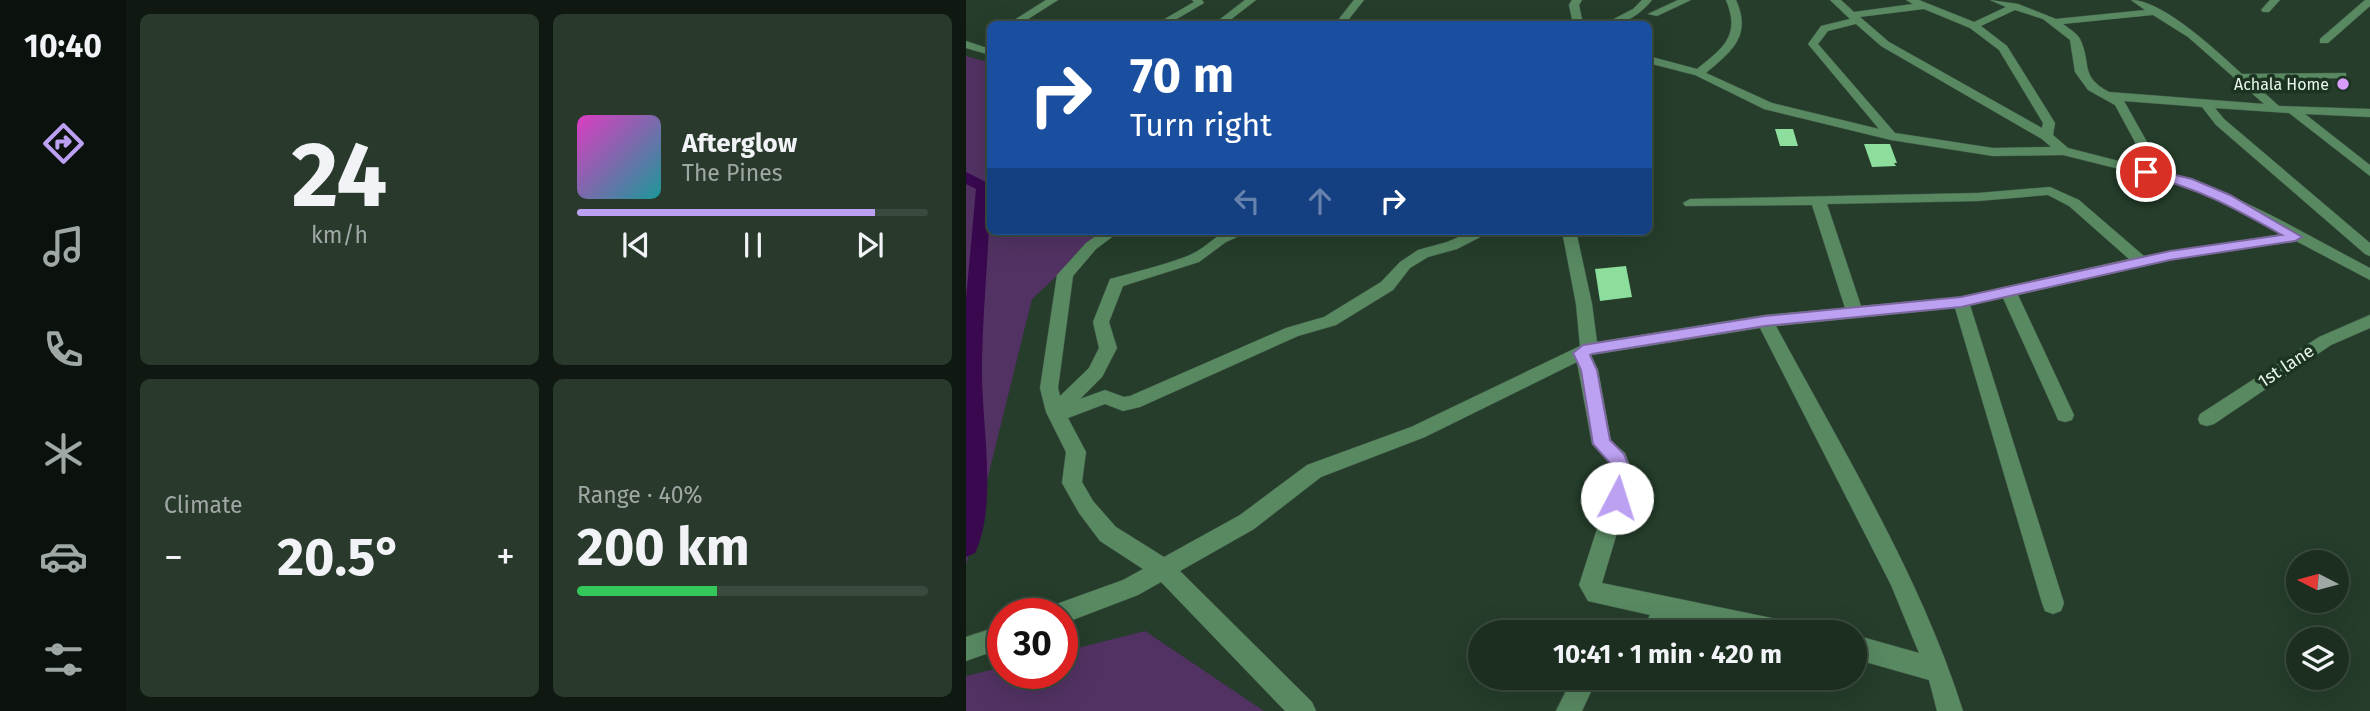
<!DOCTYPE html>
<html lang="en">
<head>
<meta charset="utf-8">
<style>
  :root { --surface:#1c2e20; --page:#293a2d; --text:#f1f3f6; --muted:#a0a8a5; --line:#3a4a3e; --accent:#bca0f2 }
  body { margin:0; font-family:"Fira Sans",sans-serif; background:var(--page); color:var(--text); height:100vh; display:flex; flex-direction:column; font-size:26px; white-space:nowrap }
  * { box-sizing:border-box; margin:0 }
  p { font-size:23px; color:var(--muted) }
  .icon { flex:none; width:38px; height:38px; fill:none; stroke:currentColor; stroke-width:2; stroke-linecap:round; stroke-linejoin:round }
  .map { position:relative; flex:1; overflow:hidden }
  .sheet { display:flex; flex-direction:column; gap:14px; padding:14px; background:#0f1912; width:840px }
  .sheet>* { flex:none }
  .banner { position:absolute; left:21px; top:21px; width:665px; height:214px; border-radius:10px; box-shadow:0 7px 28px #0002,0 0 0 2px var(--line); background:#1a4fa0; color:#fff; overflow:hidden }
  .needle { width:46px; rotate:276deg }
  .fabs { position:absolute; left:1320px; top:550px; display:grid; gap:14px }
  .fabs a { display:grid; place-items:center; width:63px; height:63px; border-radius:50%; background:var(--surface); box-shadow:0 7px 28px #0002,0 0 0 2px var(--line); font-size:35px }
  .speed { position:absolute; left:21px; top:598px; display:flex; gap:14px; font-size:35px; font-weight:700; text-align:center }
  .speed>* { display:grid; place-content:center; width:91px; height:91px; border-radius:50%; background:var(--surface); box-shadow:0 7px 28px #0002,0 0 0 2px var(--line); line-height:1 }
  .speed .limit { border:10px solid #d22; background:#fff; color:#111 }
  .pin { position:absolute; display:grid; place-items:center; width:60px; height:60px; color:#fff; margin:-30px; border:4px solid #fff; border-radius:50%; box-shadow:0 2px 7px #0007 }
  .me { position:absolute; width:77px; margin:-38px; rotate:5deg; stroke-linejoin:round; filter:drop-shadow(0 0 5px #0008) }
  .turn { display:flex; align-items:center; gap:24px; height:147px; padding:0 28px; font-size:32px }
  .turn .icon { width:91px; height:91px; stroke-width:2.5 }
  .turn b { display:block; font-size:49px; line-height:60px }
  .lanes { display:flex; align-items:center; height:66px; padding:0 28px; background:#0003; justify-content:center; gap:35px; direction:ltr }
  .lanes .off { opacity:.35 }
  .big { font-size:52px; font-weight:700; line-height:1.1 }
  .sheet .tile { flex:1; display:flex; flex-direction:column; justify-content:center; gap:10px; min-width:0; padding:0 24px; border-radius:10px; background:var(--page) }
  .sheet .dial { align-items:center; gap:0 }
  .dial b { font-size:91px; line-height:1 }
  .song { display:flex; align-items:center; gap:21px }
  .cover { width:84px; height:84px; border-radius:10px; background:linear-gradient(135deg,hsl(310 70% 55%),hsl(180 70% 35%)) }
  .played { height:7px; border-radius:4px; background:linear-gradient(90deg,var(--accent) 85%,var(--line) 85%) }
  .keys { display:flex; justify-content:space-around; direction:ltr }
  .heat { display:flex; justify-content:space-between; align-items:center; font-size:38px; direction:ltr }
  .charge { height:10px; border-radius:5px; background:linear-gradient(90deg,#34c759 40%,var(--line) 0) }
  .sheet .tiles { flex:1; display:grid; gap:14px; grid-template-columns:repeat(2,1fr) }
  .trip { position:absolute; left:502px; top:620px; width:399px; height:70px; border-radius:35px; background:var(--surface); box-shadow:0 7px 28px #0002,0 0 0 2px var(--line); font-weight:700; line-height:70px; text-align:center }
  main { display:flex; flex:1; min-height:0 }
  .dock { display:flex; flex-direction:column; width:126px; justify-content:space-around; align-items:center; background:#0b120d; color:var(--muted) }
  .dock .icon { width:49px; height:49px }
  .dock .current { color:var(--accent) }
  .dock b { font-size:32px; color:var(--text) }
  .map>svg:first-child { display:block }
  .green { fill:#523263 }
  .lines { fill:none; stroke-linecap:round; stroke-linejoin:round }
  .canal { fill:#39084f; fill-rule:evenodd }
  .building { fill:#8dde9d }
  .minor-casing { stroke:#445b49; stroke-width:1 }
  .minor { fill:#588961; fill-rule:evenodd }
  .route { fill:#bca0f2; stroke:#7a689d; stroke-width:2 }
  .poi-dot { fill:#d79bf9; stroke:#1b3320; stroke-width:2.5 }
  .labels { text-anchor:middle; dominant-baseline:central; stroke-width:7; stroke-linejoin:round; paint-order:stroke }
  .far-poi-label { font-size:16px; fill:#e8f7ea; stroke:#1b3320; text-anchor:end }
  .street-label { font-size:18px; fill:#e8f7ea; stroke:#1b3320 }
</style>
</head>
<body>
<main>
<nav class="dock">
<b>10:40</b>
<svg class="icon current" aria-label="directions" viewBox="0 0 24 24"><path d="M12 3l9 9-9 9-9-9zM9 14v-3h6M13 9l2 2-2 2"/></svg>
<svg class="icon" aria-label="music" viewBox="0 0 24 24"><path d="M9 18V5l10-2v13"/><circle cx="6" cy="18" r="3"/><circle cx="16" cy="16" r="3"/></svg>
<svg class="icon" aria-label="phone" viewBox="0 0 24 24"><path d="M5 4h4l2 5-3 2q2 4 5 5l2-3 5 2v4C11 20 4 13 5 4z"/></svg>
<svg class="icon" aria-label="climate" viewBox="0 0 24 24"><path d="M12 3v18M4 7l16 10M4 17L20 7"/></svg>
<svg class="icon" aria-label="car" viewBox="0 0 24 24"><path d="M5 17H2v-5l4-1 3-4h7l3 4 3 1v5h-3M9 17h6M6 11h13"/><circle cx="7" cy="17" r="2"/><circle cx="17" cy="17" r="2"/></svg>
<svg class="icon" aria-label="filters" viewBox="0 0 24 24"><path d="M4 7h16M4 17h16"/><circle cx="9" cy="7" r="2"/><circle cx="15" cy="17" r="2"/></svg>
</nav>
<section class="sheet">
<div class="tiles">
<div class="tile dial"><b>24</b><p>km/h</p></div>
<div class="tile">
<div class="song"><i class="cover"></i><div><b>Afterglow</b><p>The Pines</p></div></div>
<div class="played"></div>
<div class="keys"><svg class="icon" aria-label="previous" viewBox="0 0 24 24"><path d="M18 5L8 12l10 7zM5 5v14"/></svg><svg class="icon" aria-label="pause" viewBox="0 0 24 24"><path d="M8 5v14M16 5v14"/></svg><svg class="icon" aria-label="next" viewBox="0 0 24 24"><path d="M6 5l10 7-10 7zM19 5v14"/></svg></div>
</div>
<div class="tile"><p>Climate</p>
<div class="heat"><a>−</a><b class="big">20.5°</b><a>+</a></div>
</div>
<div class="tile"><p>Range · 40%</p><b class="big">200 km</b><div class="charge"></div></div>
</div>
</section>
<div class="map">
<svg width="1404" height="711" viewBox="0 0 1404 711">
  <rect width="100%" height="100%" fill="#253d2a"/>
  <!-- green -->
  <path class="green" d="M0,56L24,63V231H139L66,299L0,565Z
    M179,631L298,711H0V676L37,667V674H96V652Z"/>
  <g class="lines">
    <!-- canal -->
    <path class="canal" d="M0,172L24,184C24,244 17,302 16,361C14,417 33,503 9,553L0,557V299L10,189L0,184Z"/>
  </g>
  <!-- building -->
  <path class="building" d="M809,129H827L832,146H814Z
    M898,144H924L931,163H928L930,166L906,167Z
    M660,266L666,297L634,301L629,269Z"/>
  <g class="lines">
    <!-- minor casing -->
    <g class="minor-casing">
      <path id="minor" d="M80,0H92L62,19L75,22L76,24H55L47,21Z
        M226,0H236L238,3L202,24H190L228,2Z
        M279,0H290L259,24H248Z
        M388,0H398L379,24H369Z
        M606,0H616L613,5L617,24H607L603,5Z
        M676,0H686C674,15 657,26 638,24L667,9Z
        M712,0H725L691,16L682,14Z
        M760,0H770C786,36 766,51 740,73L806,103L913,129L842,44L855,26L884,19L864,0H875L888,12L947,4L940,0H953L1008,22L1040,7L1024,0L1052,4L1090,19L1179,10L1165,0C1197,0 1252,52 1276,74L1380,73V77L1376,78L1284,80L1313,106L1404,109V117L1339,114L1404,165V176L1323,113L1249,108L1258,119L1404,243V256L1399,254L1250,125L1236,107L1158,101L1181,142L1186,169C1265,188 1333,231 1404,268V280L1330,241L1204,260L1052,295L1108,415L1106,420L1099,422L1092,420L1090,415L1037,298L1004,305L1098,603L1095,611L1087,614L1079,611L1076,603L989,308L810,326C877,451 954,575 997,711H971L963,680L889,659V635L953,653L925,585L794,328L625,355L632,370L645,441L659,453L668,476L636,583L820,621L828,624L832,632H762L714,622L705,625L700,632H675L684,615L622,601L613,585L648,476L644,463L626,444L611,362L459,437L355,477L288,529L214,571L346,702L350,711H319L195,582L172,595L96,624V614H82L85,606L157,580L177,569L134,541L113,513L96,483L100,452L80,412L74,388L91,275L120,243L137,231H154L130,249L107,276L92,388L94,396L123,368L133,348L127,322L144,279C169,272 195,266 219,257C250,245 242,231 284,231L260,242L233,262L157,286L143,322L151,348L136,377L114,399L139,390L158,397L164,396L320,328L358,317L415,282L434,262L452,250L481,242L507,231H526L491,249L462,257L444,268L427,290L370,325L332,336L174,407L157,411L139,404L102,418L120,452L116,482L127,501L150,527L198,557L274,515L341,465L445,427L614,346L610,304L596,231H610L626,304L631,342L799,315L879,308L846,205L719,206L717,203L724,199L1012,193L1084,187L1113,200L1178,256L1316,234L1255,201L1217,185L1097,155L1027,156L925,140L798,109L729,75L682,63V56L731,69C757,48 775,36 760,0ZM958,9L1004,28L1033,50L1077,123L1076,128L923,42L894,17ZM1049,10L1077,19L1104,40L1109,72L1122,90L1149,105L1169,142L1172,166L1102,148L1087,135L1089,123L1041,46L1015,26ZM1187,15L1222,37L1298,104L1143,92C1113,76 1126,64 1114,39C1111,33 1102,28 1097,24ZM890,24L915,46L1076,139L1085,147L1027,148L929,133L852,44L862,31ZM1082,195L1103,206L1163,259L995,297L895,306L861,204L1012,201Z
        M1304,0H1314L1303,12H1297L1295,10Z
        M1399,0H1404V6L1362,43H1354V39Z
        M0,41L24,49V55L0,48Z
        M390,231H415C410,238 395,238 390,231Z
        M1404,315V328L1365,345L1248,424L1241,426L1234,424L1232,419L1234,414L1353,337Z
        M37,625V648L0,661V637Z
        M607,677H632L616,711H590Z"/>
    </g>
    <!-- minor -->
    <use href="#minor" class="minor"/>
  </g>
  <!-- route -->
  <path class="route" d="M1180,168L1226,179L1264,195L1336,237L1329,241L1204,260L995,307L799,326L626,354L624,355L631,370L644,440L658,454L667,476L657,503L651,505L644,503L641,498L648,476L644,463L627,444L615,370L607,353L617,345L799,316L995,297L1204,251L1316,235C1265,206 1232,188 1175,174L1174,172Z"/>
  <!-- markers -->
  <circle class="poi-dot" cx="1377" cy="84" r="7"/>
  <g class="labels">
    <!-- far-poi labels -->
    <g class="far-poi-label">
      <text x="1363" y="84">Achala Home</text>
    </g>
    <!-- street labels -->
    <g class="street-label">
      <text transform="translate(1320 366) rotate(-33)">1st lane</text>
    </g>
  </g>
</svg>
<div class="fabs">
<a><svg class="needle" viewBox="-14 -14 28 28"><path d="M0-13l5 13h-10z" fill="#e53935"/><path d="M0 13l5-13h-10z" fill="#a0a8a5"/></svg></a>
<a><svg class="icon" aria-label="layers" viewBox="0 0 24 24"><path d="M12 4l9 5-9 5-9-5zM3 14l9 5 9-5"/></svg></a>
</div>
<div class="speed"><div class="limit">30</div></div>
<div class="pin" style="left:1180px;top:172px;background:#d93025"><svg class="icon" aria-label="arrive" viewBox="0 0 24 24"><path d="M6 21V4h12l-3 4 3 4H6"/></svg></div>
<svg class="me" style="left:651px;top:498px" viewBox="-20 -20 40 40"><circle r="19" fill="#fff"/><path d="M0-13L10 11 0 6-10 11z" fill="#bca0f2"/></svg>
<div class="trip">10:41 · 1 min · 420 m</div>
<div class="banner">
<div class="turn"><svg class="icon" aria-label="right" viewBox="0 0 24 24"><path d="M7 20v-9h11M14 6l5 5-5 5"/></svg><div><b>70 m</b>Turn right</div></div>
<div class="lanes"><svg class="icon off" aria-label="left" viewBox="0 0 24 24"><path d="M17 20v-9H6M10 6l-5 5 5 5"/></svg><svg class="icon off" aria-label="ahead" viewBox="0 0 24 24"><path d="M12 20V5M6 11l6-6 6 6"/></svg><svg class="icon" aria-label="right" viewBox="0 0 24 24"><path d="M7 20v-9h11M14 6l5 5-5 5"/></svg></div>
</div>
</div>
</main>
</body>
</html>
